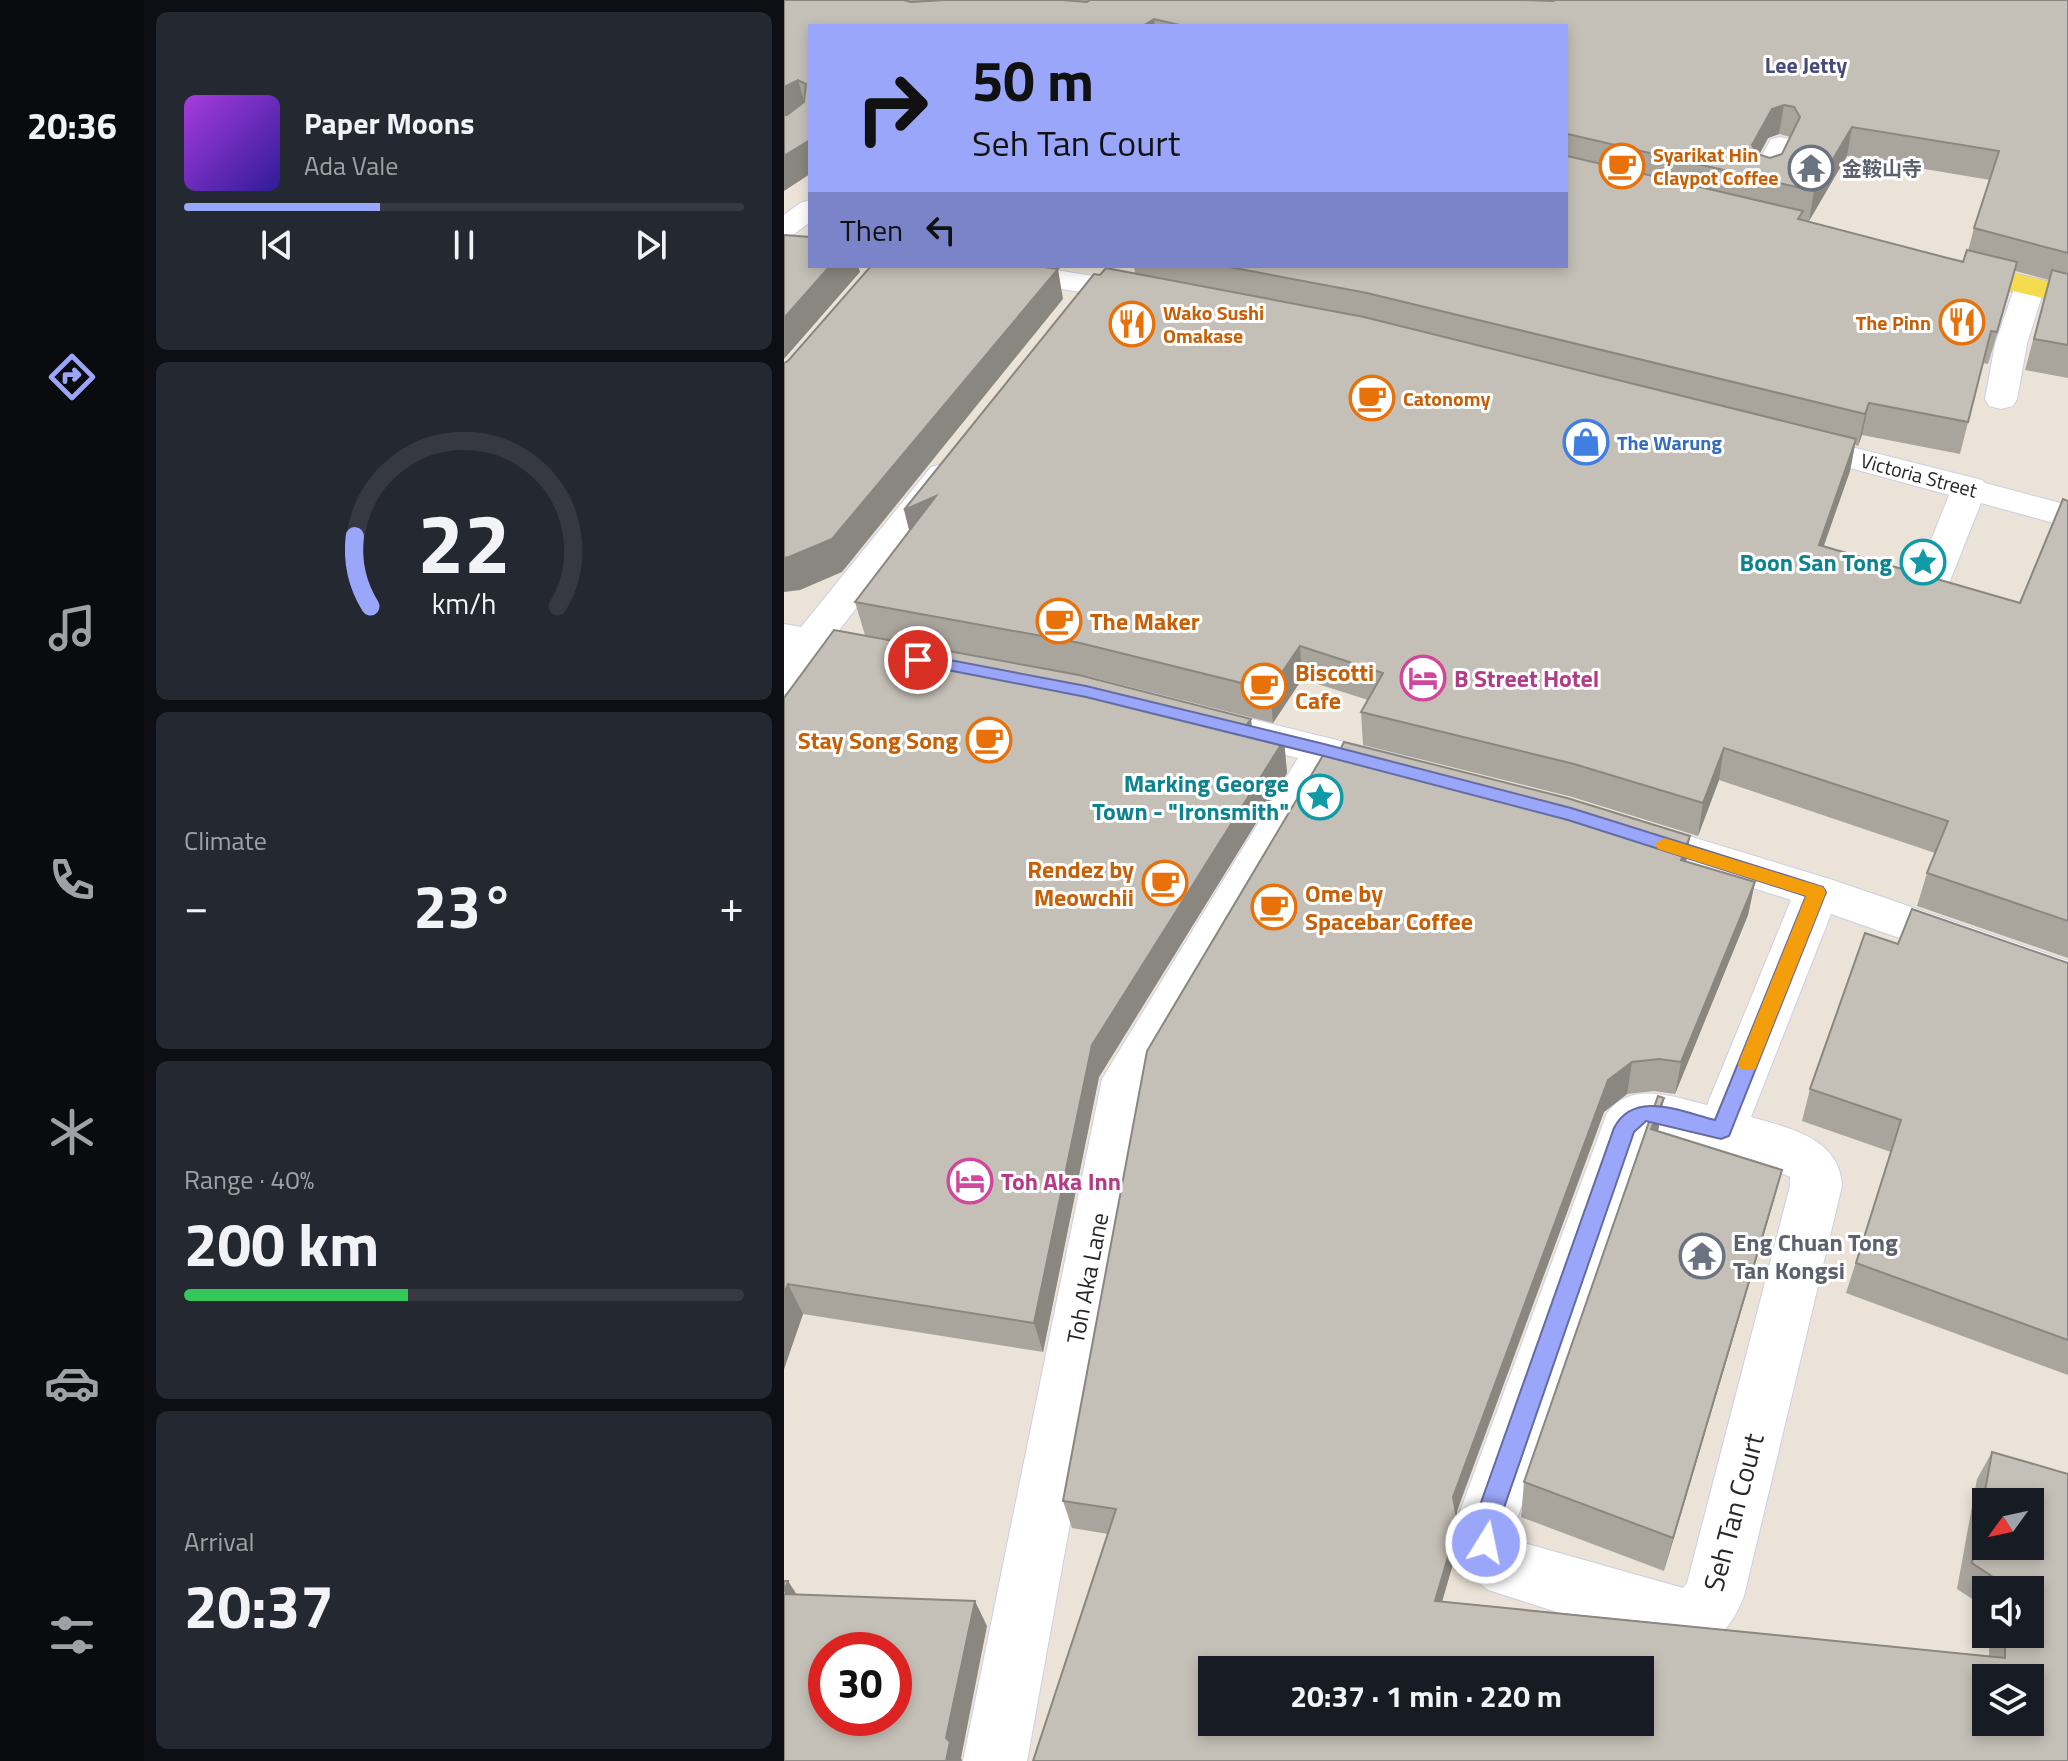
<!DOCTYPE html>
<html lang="en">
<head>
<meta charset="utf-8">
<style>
  :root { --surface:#171b24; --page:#242831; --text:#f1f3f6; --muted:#9ea1a6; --line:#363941; --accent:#9aa6fa }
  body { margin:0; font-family:"Titillium Web","Noto Sans SC",sans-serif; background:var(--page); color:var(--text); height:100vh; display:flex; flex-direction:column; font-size:30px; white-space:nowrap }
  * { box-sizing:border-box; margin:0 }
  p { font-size:26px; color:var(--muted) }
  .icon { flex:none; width:44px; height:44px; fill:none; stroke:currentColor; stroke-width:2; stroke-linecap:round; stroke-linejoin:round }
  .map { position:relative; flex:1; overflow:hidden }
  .sheet { display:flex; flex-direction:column; gap:12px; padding:12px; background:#0d0f14; width:640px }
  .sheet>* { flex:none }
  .guide { position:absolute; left:24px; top:24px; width:760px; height:244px; border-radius:0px; box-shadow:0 4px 12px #0003; background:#9aa6fa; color:#111; overflow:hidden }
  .needle { width:52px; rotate:237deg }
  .controls { position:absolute; left:1188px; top:1488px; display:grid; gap:16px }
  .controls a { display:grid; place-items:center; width:72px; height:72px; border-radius:0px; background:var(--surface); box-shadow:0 4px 12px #0003; font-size:40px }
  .speed { position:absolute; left:24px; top:1632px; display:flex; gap:16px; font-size:40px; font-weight:700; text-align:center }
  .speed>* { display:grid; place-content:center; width:104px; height:104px; border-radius:50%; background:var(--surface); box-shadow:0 4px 12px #0003; line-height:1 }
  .speed .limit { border:12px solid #d22; background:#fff; color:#111 }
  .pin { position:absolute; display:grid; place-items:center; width:68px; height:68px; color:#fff; margin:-34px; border:4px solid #fff; border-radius:50%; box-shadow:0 2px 8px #0007 }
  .me { position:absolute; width:88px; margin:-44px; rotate:10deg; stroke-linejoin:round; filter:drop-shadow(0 0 6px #0008) }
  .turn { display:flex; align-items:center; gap:28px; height:168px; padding:0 32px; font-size:36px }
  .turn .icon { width:104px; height:104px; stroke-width:2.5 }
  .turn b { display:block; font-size:56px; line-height:68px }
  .then { display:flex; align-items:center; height:76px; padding:0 32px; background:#0003; gap:16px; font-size:30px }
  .big { font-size:60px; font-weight:700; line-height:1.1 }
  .sheet .card { flex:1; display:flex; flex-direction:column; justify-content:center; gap:12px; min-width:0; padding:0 28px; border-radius:12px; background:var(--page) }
  .sheet .dial { align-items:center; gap:0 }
  .dial svg { height:208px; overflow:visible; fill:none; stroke:var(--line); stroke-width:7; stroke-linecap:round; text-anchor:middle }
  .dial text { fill:var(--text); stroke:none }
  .song { display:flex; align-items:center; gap:24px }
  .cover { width:96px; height:96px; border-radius:12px; background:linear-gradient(135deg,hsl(280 70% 55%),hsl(250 70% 35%)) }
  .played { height:8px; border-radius:4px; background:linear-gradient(90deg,var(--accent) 35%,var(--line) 35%) }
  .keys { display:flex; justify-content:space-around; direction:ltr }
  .heat { display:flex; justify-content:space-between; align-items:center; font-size:44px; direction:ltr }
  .charge { height:12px; border-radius:6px; background:linear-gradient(90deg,#34c759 40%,var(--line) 0) }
  .trip { position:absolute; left:414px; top:1656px; width:456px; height:80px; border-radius:0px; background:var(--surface); box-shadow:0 4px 12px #0003; font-weight:700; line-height:80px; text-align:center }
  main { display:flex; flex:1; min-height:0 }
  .tab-bar { display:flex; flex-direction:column; width:144px; justify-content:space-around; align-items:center; background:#090b0e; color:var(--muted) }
  .tab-bar .icon { width:56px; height:56px }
  .tab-bar .on { color:var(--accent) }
  .tab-bar b { font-size:36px; color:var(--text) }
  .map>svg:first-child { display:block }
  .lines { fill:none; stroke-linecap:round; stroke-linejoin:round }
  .minor-casing { stroke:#cccfe1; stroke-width:2 }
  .major-casing { stroke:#c7c7c7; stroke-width:2 }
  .minor { fill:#fff; fill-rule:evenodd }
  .major { fill:#f7db4f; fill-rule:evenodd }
  .wall { fill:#a9a59d; fill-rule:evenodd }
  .shaded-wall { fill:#8a8680 }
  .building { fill:#c5c0b7; stroke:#8a8680; stroke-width:2; fill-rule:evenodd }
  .route { fill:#9aa6fa; stroke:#646ca2; stroke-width:2 }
  .slow { fill:#f59e0b }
  .labels { text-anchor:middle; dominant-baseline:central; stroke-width:6; stroke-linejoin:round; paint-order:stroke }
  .far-food-label { font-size:20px; font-weight:bold; fill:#c56008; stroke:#fff; text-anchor:start }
  .far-worship-label { font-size:20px; font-weight:bold; fill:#5b616d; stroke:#fff; text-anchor:start }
  .far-shop-label { font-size:20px; font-weight:bold; fill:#366cbe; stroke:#fff; text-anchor:start }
  .far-street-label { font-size:20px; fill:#272727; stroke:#fff }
  .far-neighbourhood-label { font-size:22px; font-weight:bold; fill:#464b79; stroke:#fff }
  .culture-label { font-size:24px; font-weight:bold; fill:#0d838f; stroke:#fff; text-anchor:end }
  .food-label { font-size:24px; font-weight:bold; fill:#c56008; stroke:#fff; text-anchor:start }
  .hotel-label { font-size:24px; font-weight:bold; fill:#b23c85; stroke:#fff; text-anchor:start }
  .worship-label { font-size:24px; font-weight:bold; fill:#5b616d; stroke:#fff; text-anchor:start }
  .street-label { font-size:24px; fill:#272727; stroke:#fff }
  .near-street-label { font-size:28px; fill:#272727; stroke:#fff }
</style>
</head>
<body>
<main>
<nav class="tab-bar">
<b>20:36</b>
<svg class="icon on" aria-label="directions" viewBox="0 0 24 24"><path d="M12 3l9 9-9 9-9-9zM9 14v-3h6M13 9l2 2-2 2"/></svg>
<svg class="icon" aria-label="music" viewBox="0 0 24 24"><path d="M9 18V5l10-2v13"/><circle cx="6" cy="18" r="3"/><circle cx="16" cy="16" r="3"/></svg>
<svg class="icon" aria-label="phone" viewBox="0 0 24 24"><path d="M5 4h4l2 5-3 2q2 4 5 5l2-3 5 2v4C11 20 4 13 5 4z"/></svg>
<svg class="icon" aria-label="climate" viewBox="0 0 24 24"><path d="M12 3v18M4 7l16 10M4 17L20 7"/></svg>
<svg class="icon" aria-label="car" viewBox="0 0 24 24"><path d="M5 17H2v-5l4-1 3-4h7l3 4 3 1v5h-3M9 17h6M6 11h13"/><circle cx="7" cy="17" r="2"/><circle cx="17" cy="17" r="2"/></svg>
<svg class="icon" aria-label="filters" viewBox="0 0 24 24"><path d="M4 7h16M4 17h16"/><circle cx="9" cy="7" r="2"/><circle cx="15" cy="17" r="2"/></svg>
</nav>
<section class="sheet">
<div class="card">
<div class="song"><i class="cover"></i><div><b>Paper Moons</b><p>Ada Vale</p></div></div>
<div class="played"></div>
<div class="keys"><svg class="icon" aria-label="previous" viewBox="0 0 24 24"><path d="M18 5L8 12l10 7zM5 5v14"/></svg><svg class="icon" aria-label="pause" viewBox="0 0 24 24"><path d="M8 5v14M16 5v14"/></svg><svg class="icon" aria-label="next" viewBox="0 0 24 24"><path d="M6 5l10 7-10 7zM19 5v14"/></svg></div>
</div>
<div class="card dial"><svg viewBox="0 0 100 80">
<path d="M14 69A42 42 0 1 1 86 69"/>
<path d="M14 69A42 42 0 0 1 8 42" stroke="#9aa6fa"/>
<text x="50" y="56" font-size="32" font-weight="700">22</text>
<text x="50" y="72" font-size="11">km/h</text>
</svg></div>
<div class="card"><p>Climate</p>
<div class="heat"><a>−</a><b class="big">23°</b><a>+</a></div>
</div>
<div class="card"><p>Range · 40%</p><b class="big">200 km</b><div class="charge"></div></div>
<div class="card"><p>Arrival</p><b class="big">20:37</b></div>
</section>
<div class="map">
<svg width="1284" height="1761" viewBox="0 0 1284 1761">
  <rect width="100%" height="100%" fill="#ebe3d7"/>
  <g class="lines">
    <!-- minor casing -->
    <g class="minor-casing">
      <path id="minor" d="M996,137L1005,139L1009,145L991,182L981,184L971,182L967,176L987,139Z
        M26,200V222L10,234L0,237V215L16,203Z
        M174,266H246L360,284L371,287L375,293L371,299L360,302L189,275L179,272Z
        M1246,277L1257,280L1261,286L1243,344L1233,399L1229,406L1217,409L1205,406L1201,399L1211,344L1231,286L1235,280Z
        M1012,433L1198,480L1201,483L1284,505V527L1197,503L1162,591L1149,594L1136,591L1130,583L1165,495L1000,450L995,443L1000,436Z
        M159,464L171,467L176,474L53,633L113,644L118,653L113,662L99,665L37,655L14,690L0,694V624L17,627L147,467Z
        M440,712L625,758L631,768L625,778L610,782L550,767L366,1082L243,1761H179L318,1079L514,758L426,736L420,726L426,716Z
        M846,818L1049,880L1284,961V997L1047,914L967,1117C1005,1128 1056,1138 1058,1186L960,1596C947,1629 929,1651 889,1649L704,1590C683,1575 673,1550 671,1525L823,1113C847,1080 890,1097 923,1105L1007,900L831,844L825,833L831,822ZM865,1133L970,1160L1006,1177V1186L903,1583L899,1588L740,1543L732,1536L731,1525Z"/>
    </g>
    <!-- major casing -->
    <g class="major-casing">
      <path id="major" d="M1169,259L1284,286V304L1158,274L1154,268L1158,262Z"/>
    </g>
    <!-- minor -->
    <use href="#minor" class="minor"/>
    <!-- major -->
    <use href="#major" class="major"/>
  </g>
  <!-- wall -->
  <path class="wall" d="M0,0H765L764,1L1284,0V378L1241,370L1265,280L1231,271L1204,364L1199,363L1176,454L1078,435L1074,446L1071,445L1066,471L1039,546L1236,603L1284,501V958L1133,906L1143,873L1151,853L935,780L914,836L788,797L579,745L577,712L584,700L518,679L489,723L303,676L81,635L71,602L125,531L316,275L351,273L350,266H782V26H26V174ZM995,134L1006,137L998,154L986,158L975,155L984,138ZM1063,156L1206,180L1190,228L1184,251L1179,262L1017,219L1025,221Z
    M0,698L467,719L468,730L500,740L503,773L315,1077L259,1352L19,1314L0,1369Z
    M560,742L783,798L906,836L902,861L971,882L964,915L891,1094L870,1091L843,1094L820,1112L672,1514L674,1523L673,1550L658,1601L1205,1656V1634H1246V1590H1202V1608L1173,1589L1193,1479L1208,1452L1284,1474V1761H249L324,1534L288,1528L279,1501L363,1051L541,752L553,756ZM1202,1502H1246V1546H1202ZM428,1670H856V1722H428ZM1202,1678H1246V1722H1202Z
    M1114,944L1284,963V1375L1062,1293L1107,1152L1018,1121L1026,1089Z
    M874,1131L998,1170L987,1210L880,1571L737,1517L740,1482Z"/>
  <!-- shaded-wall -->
  <path class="shaded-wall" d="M370,19L371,26H359Z
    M14,80L22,108L0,119V87Z
    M1000,105L995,134L984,138L964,175L968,145L988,109Z
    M1068,127L1063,156L1025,221L1030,191Z
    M784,134L783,163L782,164V136Z
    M26,140V174L0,191V156Z
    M1233,262L1225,293L1204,364L1213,332Z
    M46,266H74L76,272L0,359V318Z
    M274,269L279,299L58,572L16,590L0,592V558Z
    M1085,403L1078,435L1074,446L1081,414Z
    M1072,439L1066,471L1029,577L1035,545Z
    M152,496L128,542L120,510Z
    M516,646L518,679L489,723L486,690Z
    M467,719L470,752L460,728Z
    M500,740L503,773L315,1077L259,1352L250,1323L308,1045Z
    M940,748L935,780L914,836L919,803Z
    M906,836L901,869L897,860Z
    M971,882L964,915L891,1094L897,1062Z
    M848,1062L843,1094L820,1112L668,1524L669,1497L824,1080Z
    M880,1098L873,1138L867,1129Z
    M998,1170L987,1210L880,1571L889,1538Z
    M4,1284L19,1314L0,1369V1294Z
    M674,1523L673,1550L651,1626V1601Z
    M4,1581L21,1607L0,1595Z
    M191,1601L203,1626L177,1758L178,1761H162V1738Z"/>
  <!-- building -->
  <path class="building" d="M0,0H119L127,2L161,0H278L303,2L306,0H738L769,1L771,0H1284V253L1190,228L1215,151L1068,127L1030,191L784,134L782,136V26H400L370,19L359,26H26V140L0,156V115H3L20,102L22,84L14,80L0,87ZM1000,105L1010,107L1016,117L998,154L986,158L973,154L968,145L988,109Z
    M782,147L783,156L1019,211L1014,219L1179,262L1183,250L1233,262L1213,332L1207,331L1184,422L1085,403L1081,414L583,293L440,266H782Z
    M0,235L26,237V266H46L0,318Z
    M87,266H253L274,269L48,539L5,557L0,558V363L4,361Z
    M322,268L580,317L1072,439L1035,545L1236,603L1279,499L1284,501V921L1143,873L1164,821L940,748L919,803L790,764L577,712L599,673L516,646L486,690L296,643L71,602L152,496L120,510L310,274L316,275Z
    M1268,270L1284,274V345L1250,339Z
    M50,630L295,675L467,719L460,728L500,740L308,1045L250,1323L4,1284L0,1294V698Z
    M560,742L783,798L906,836L897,860L971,882L897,1062L875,1059L848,1062L824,1080L669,1497L674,1523L651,1601L1221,1658V1634H1246V1590H1221V1585L1188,1563L1208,1452L1284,1474V1761H249L332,1509L279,1501L363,1051L541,752L553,756ZM1202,1502H1246V1546H1202ZM428,1670H856V1722H428ZM1202,1678H1246V1722H1202Z
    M1128,909L1284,963V1340L1072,1263L1117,1120L1026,1089L1081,933L1114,944Z
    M874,1096L880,1098L867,1129L998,1170L889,1538L740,1482Z
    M0,1581H4L0,1592Z
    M0,1594L191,1601L162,1738L166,1742L162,1761H0ZM42,1650H110V1718H42Z"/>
  <!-- route -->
  <path class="route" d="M134,654L302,686L540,744L787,808L1039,887L1042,892L945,1136L937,1139L862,1121L850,1132L714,1525V1543L710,1551L702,1555L693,1551L689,1525L830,1128C850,1089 898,1112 931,1120L1022,896L784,820L540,756L302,697L128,663L126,660Z"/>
  <!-- slow -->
  <path class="slow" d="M880,838L1039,887L1042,892L971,1070H957L954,1064L1022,896L874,849L871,844Z"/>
  <!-- icons -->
  <defs>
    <g id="cafe-ring" transform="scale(2.3)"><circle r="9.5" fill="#fff" stroke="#e8710a" stroke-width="1.5"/><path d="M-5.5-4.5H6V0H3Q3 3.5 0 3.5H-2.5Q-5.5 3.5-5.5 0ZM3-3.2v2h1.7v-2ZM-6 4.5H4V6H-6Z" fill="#e8710a"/></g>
    <g id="temple-ring" transform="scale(2.3)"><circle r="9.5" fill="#fff" stroke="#6b7280" stroke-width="1.5"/><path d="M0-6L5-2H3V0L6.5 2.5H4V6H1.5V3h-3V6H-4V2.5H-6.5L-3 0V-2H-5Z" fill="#6b7280"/></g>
    <g id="restaurant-ring" transform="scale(2.3)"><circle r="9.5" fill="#fff" stroke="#e8710a" stroke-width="1.5"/><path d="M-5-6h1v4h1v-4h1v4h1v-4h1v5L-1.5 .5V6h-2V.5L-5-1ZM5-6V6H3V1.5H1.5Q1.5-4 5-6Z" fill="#e8710a"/></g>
    <g id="shop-ring" transform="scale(2.3)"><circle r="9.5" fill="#fff" stroke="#3f7fe0" stroke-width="1.5"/><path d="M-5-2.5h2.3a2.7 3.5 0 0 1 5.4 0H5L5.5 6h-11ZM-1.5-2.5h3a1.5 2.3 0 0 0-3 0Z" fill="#3f7fe0"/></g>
    <g id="sight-ring" transform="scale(2.3)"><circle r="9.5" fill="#fff" stroke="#0f9aa8" stroke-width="1.5"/><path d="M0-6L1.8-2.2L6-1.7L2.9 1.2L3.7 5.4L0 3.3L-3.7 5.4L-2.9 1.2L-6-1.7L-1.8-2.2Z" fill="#0f9aa8"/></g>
    <g id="hotel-ring" transform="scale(2.3)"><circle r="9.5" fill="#fff" stroke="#d1479c" stroke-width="1.5"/><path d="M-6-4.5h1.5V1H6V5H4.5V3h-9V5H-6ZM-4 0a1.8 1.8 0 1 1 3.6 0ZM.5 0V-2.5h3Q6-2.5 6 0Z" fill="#d1479c"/></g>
  </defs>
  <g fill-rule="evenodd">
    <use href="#cafe-ring" x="838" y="166"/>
    <use href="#temple-ring" x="1027" y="168"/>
    <use href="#restaurant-ring" x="1178" y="322"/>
    <use href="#restaurant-ring" x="348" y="324"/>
    <use href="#cafe-ring" x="588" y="398"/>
    <use href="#shop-ring" x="802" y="442"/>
    <use href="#sight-ring" x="1139" y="562"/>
    <use href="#cafe-ring" x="275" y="621"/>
    <use href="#hotel-ring" x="639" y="678"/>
    <use href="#cafe-ring" x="480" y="686"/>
    <use href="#cafe-ring" x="205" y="740"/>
    <use href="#sight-ring" x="536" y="797"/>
    <use href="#cafe-ring" x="381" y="883"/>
    <use href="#cafe-ring" x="490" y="907"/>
    <use href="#hotel-ring" x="186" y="1181"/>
    <use href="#temple-ring" x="918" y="1256"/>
  </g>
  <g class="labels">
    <!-- far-food labels -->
    <g class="far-food-label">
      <text x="869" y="154">Syarikat Hin<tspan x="869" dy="23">Claypot Coffee</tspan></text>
      <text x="379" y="312">Wako Sushi<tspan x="379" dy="23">Omakase</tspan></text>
      <text x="1147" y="322" text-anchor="end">The Pinn</text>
      <text x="619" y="398">Catonomy</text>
    </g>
    <!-- far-worship labels -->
    <g class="far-worship-label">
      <text x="1058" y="168">金鞍山寺</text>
    </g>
    <!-- far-shop labels -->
    <g class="far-shop-label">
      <text x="833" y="442">The Warung</text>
    </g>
    <!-- far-street labels -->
    <g class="far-street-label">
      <text transform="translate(1135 475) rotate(15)">Victoria Street</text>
    </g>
    <!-- far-neighbourhood labels -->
    <g class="far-neighbourhood-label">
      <text x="1022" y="65">Lee Jetty</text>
    </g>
    <!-- culture labels -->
    <g class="culture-label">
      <text x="1108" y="562">Boon San Tong</text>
      <text x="505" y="783">Marking George<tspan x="505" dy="28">Town - "Ironsmith"</tspan></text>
    </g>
    <!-- food labels -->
    <g class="food-label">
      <text x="306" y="621">The Maker</text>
      <text x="511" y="672">Biscotti<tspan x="511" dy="28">Cafe</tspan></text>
      <text x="174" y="740" text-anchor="end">Stay Song Song</text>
      <text x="350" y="869" text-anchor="end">Rendez by<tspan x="350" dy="28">Meowchii</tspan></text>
      <text x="521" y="893">Ome by<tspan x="521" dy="28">Spacebar Coffee</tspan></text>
    </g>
    <!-- hotel labels -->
    <g class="hotel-label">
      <text x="670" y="678">B Street Hotel</text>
      <text x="217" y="1181">Toh Aka Inn</text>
    </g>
    <!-- worship labels -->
    <g class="worship-label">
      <text x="949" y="1242">Eng Chuan Tong<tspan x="949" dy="28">Tan Kongsi</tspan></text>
    </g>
    <!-- street labels -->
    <g class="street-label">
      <text transform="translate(303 1278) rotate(-79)">Toh Aka Lane</text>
    </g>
    <!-- near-street labels -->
    <g class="near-street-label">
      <text transform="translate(949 1512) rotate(-75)">Seh Tan Court</text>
    </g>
  </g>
</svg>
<div class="controls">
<a><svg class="needle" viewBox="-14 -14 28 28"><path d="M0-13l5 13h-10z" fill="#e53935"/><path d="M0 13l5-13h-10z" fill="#9ea1a6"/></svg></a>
<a><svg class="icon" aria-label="sound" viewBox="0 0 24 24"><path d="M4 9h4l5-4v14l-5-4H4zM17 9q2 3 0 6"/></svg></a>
<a><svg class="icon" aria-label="layers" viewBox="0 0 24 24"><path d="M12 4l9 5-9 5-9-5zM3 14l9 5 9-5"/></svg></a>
</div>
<div class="speed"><div class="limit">30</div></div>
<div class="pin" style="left:134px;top:660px;background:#d93025"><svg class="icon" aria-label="arrive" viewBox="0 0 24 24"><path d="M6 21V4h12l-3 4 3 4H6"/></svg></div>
<svg class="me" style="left:702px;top:1543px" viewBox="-20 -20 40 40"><circle r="17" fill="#9aa6fa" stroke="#fff" stroke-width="3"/><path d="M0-11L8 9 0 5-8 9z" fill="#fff"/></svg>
<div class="trip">20:37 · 1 min · 220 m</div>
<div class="guide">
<div class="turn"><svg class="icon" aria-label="right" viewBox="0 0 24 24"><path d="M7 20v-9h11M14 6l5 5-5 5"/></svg><div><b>50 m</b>Seh Tan Court</div></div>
<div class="then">Then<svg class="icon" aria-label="left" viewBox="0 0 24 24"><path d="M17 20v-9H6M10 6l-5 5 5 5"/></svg></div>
</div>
</div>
</main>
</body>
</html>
